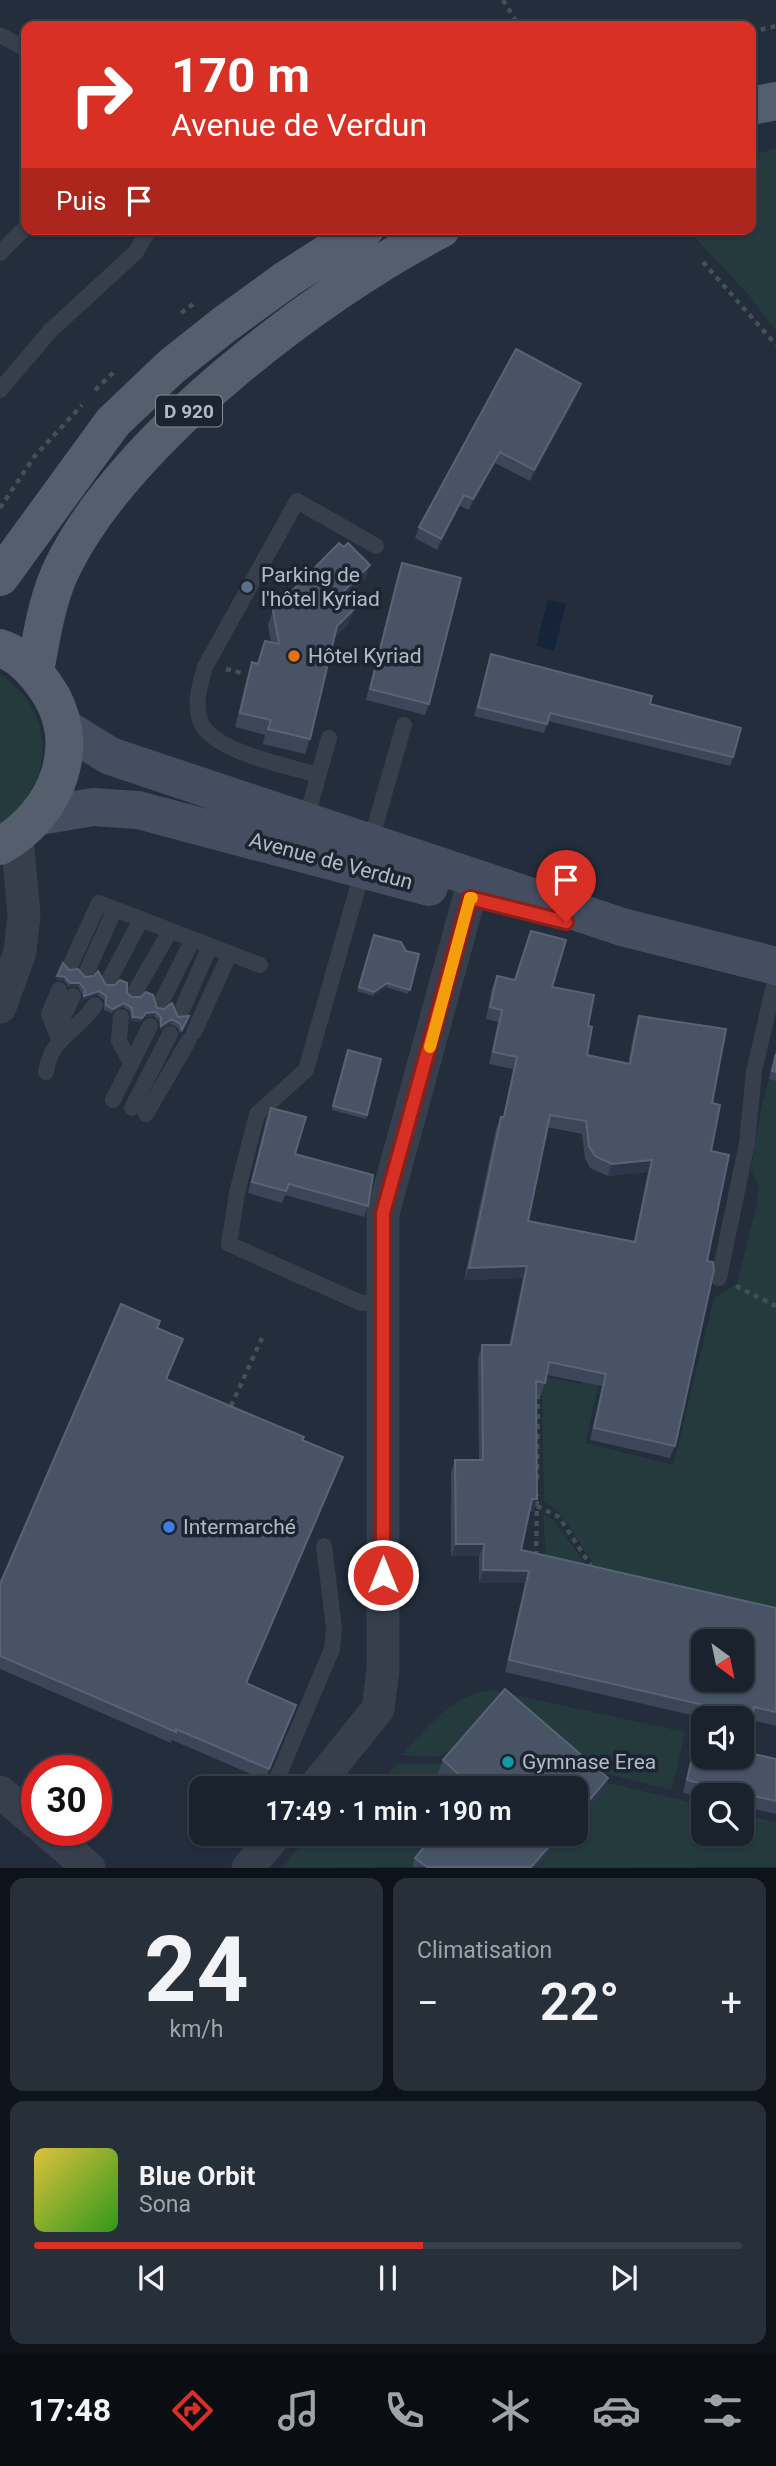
<!DOCTYPE html>
<html lang="fr">
<head>
<meta charset="utf-8">
<style>
  :root { --surface:#1a222d; --page:#272f39; --text:#f1f3f6; --muted:#9fa4aa; --line:#383f49; --accent:#d93025 }
  body { margin:0; font-family:Roboto,sans-serif; background:var(--page); color:var(--text); height:100vh; display:flex; flex-direction:column; font-size:26px; white-space:nowrap }
  * { box-sizing:border-box; margin:0 }
  p { font-size:23px; color:var(--muted) }
  .icon { flex:none; width:38px; height:38px; fill:none; stroke:currentColor; stroke-width:2; stroke-linecap:round; stroke-linejoin:round }
  .map { position:relative; height:1868px; overflow:hidden }
  .side { display:flex; flex-direction:column; gap:10px; padding:10px; background:#0e1319; flex:1 }
  .side>* { flex:none }
  .top-card { position:absolute; left:21px; top:21px; width:735px; height:214px; border-radius:14px; box-shadow:0 2px 5px #0004,0 0 0 2px var(--line); background:#d93025; color:#fff; overflow:hidden }
  .needle { width:46px; rotate:147deg }
  .tools { position:absolute; left:691px; top:1629px; display:grid; gap:14px }
  .tools a { display:grid; place-items:center; width:63px; height:63px; border-radius:14px; background:var(--surface); box-shadow:0 2px 5px #0004,0 0 0 2px var(--line); font-size:35px }
  .speed { position:absolute; left:21px; top:1755px; display:flex; gap:14px; font-size:35px; font-weight:700; text-align:center }
  .speed>* { display:grid; place-content:center; width:91px; height:91px; border-radius:50%; background:var(--surface); box-shadow:0 2px 5px #0004,0 0 0 2px var(--line); line-height:1 }
  .speed .limit { border:10px solid #d22; background:#fff; color:#111 }
  .pin { position:absolute; display:grid; place-items:center; width:60px; height:60px; color:#fff; margin:-72px -30px; border-radius:50% 50% 50% 0; rotate:-45deg; box-shadow:0 0 7px #0007 }
  .pin .icon { rotate:45deg }
  .me { position:absolute; width:77px; margin:-38px; rotate:0deg; stroke-linejoin:round; filter:drop-shadow(0 0 5px #0008) }
  .turn { display:flex; align-items:center; gap:24px; height:147px; padding:0 35px; font-size:32px }
  .turn .icon { width:91px; height:91px; stroke-width:2.5 }
  .turn b { display:block; font-size:49px; line-height:60px }
  .then { display:flex; align-items:center; height:66px; padding:0 35px; background:#0003; gap:14px; font-size:26px }
  .big { font-size:52px; font-weight:600; line-height:1.1 }
  .side .widget { flex:1; display:flex; flex-direction:column; justify-content:center; gap:10px; min-width:0; padding:0 24px; border-radius:14px; background:var(--page) }
  .side .dial { align-items:center; gap:0 }
  .dial b { font-size:91px; line-height:1 }
  .song { display:flex; align-items:center; gap:21px }
  .cover { width:84px; height:84px; border-radius:10px; background:linear-gradient(135deg,hsl(50 70% 55%),hsl(110 70% 35%)) }
  .played { height:7px; border-radius:4px; background:linear-gradient(90deg,var(--accent) 55%,var(--line) 55%) }
  .keys { display:flex; justify-content:space-around; direction:ltr }
  .heat { display:flex; justify-content:space-between; align-items:center; font-size:38px; direction:ltr }
  .side .tiles { flex:1; display:grid; gap:10px; grid-template-columns:1fr 1fr }
  .widget:last-child { grid-column:span 2 }
  .trip { position:absolute; left:189px; top:1776px; width:399px; height:70px; border-radius:14px; background:var(--surface); box-shadow:0 2px 5px #0004,0 0 0 2px var(--line); font-weight:600; line-height:70px; text-align:center }
  .tab-bar { display:flex; height:112px; justify-content:space-around; align-items:center; background:#0a0e12; color:var(--muted) }
  .tab-bar .icon { width:49px; height:49px }
  .tab-bar .on { color:var(--accent) }
  .tab-bar b { font-size:32px; color:var(--text) }
  .map>svg:first-child { display:block }
  .green { fill:#253a3d }
  .water { fill:#16243a }
  .lines { fill:none; stroke-linecap:round; stroke-linejoin:round }
  .path { stroke:#3d5356; stroke-width:4.5; stroke-dasharray:5 5; stroke-linecap:butt }
  .lane { stroke:#373f4d; stroke-width:16 }
  .street { stroke:#373f4d; stroke-width:33 }
  .secondary { stroke:#444e60; stroke-width:38 }
  .primary { stroke:#545e6d; stroke-width:38 }
  .wall { fill:#3b4759; fill-rule:evenodd }
  .shaded-wall { fill:#2c3749 }
  .building { fill:#485365; stroke:#586375; stroke-width:2; fill-rule:evenodd }
  .route-casing { stroke:#8d1f18; stroke-width:18 }
  .route { stroke:#d93025; stroke-width:12 }
  .slow { stroke:#f59e0b; stroke-width:12 }
  .service-dot { fill:#5c6f8a; stroke:#1c2431; stroke-width:2.5 }
  .food-dot { fill:#e8710a; stroke:#1c2431; stroke-width:2.5 }
  .shop-dot { fill:#3f7fe0; stroke:#1c2431; stroke-width:2.5 }
  .culture-dot { fill:#0f9aa8; stroke:#1c2431; stroke-width:2.5 }
  .labels { text-anchor:middle; dominant-baseline:central; stroke-width:7; stroke-linejoin:round; paint-order:stroke }
  .shield { fill:#1c2431; stroke:#858d9b; stroke-width:2 }
  .shield-label { font-size:19px; font-weight:bold; fill:#b2bac8 }
  .poi-label { font-size:21px; fill:#b2bac8; stroke:#1c2431; text-anchor:start }
  .street-label { font-size:21px; fill:#b2bac8; stroke:#1c2431 }
</style>
</head>
<body>
<div class="map">
<svg width="776" height="1868" viewBox="0 0 776 1868">
  <rect width="100%" height="100%" fill="#232d3c"/>
  <!-- green -->
  <path class="green" d="M776,148V331L752,299L687,229H751V156Z
    M0,674C59,714 55,784 0,825Z
    M776,1053V1612L598,1571L561,1514L544,1501L542,1395L546,1377L581,1384L590,1344L612,1317L586,1443L673,1465L714,1298L737,1283L757,1204L758,1186L751,1170L761,1109Z
    M543,1514L554,1520L588,1568L546,1560Z
    M492,1690L685,1732L672,1790L586,1769L451,1751L438,1757L401,1755C428,1728 451,1694 492,1690Z
    M459,1750L453,1788H377L397,1764H439Z
    M586,1778L703,1805L704,1834H742V1814L776,1822V1867L538,1868L567,1834H576V1824L603,1793Z
    M310,1834H442L414,1867L282,1868Z"/>
  <!-- water -->
  <path class="water" d="M548,600L566,604L554,651L536,646Z"/>
  <g class="lines">
    <!-- path -->
    <path class="path" d="M503,0L519,26
      M751,32L776,26
      M703,262L776,345
      M181,313L196,302
      M95,390L116,370
      M0,508L34,457L82,405
      M226,669L242,673
      M736,1286L776,1306
      M231,1406L262,1338
      M537,1479L538,1394
      M537,1506L559,1517L593,1569
      M536,1556L537,1495"/>
    <!-- lane -->
    <path class="lane" d="M0,35L26,49
      M0,253L26,227
      M0,390L50,331L136,252L149,229
      M319,775C288,766 211,752 200,720C194,701 200,685 205,667L297,501L376,546
      M305,823L329,738
      M370,844L404,725
      M363,869L306,1070L257,1114L237,1193L229,1244L361,1303L383,1302
      M71,964L99,903L260,965
      M87,971L115,909
      M109,980L141,920
      M59,990L49,1014L59,1039
      M135,992L170,931
      M161,1003L193,939
      M181,1012L210,946
      M121,1017L119,1041L131,1063
      M194,1032L230,953
      M60,1038L61,1021L73,996
      M46,1072C51,1037 77,1032 95,1005
      M113,1100L150,1026
      M132,1108L170,1034
      M146,1114L189,1040
      M719,1278L747,1143L754,1071L776,977
      M273,1788L332,1649L334,1628L324,1546"/>
    <!-- street -->
    <path class="street" d="M0,1007L20,952L24,914L17,837
      M314,1788L378,1709L383,1669V1213L469,898
      M0,1792L37,1823
      M45,1830L89,1868
      M248,1868L276,1834"/>
    <!-- secondary -->
    <path class="secondary" d="M63,727L110,756L622,927L776,966
      M40,816L93,807L138,810L429,887"/>
    <!-- primary -->
    <path class="primary" d="M751,106L776,101
      M0,577L113,422L172,366L225,324L287,279L365,229
      M0,648C19,654 34,670 45,686C86,743 57,814 0,846
      M35,671C42,635 47,597 64,564C127,438 316,294 441,229"/>
  </g>
  <!-- wall -->
  <path class="wall" d="M516,349L581,384L577,395L530,481L495,463L469,510L460,506L437,550L415,538L419,527Z
    M344,547L370,565L365,579L345,599L349,623L334,638L310,739L305,754L263,744L265,735L235,727L247,677L252,662L257,663L265,641L271,642L268,625L273,610Z
    M402,563L429,704L425,715L366,700L398,574Z
    M491,654L650,704L733,757L730,766L548,721L544,733L474,716Z
    M374,935L406,951L419,954L408,994L386,987L373,996L357,991Z
    M69,970L106,985L127,993L132,997L178,1017L189,1016L180,1034L178,1028L170,1024L160,1030L159,1021L154,1016L145,1017L140,1022L131,1021L130,1012L123,1007L112,1013L104,1010V1000L97,995L83,1000V995L78,987H69L64,981L56,980Z
    M497,976L552,987L588,1026L587,1055L628,1064L635,1028L639,1016L712,1103L707,1261L675,1446L670,1458L590,1440L602,1386L547,1375L545,1383L541,1395L536,1394L537,1499L533,1512H529L521,1550L776,1608V1726L752,1720L746,1752L776,1759V1814L742,1806V1796H704V1797L683,1793L700,1717L505,1672L525,1583H479V1556H451V1472L455,1460H479L478,1358L482,1345H509L523,1278L464,1280L496,1129L501,1117H503L513,1069L489,1064L498,1022L486,1019L492,988ZM547,1127L582,1134L585,1158L590,1168L608,1176L648,1172L634,1241L528,1221Z
    M776,1049V1081L769,1079Z
    M346,1054L367,1115L366,1119L332,1110Z
    M271,1108L295,1154L368,1206L364,1217L285,1195L282,1203L248,1193L266,1120Z
    M157,1328L167,1379L302,1440L338,1468L246,1684L296,1705L265,1780L172,1740L171,1743L0,1669V1584Z
    M443,1760L608,1778L603,1793L576,1824V1788H453L437,1775Z
    M415,1858L538,1867H412Z"/>
  <!-- shaded-wall -->
  <path class="shaded-wall" d="M581,384L577,395L530,481L534,470Z
    M500,452L495,463L469,510L473,499Z
    M464,495L460,506L437,550L441,539Z
    M370,565L365,579L335,609L340,595Z
    M355,608L349,623L332,640L337,626Z
    M57,976L65,977L64,981L56,980Z
    M70,983H80L78,987H69Z
    M387,983L386,987L373,996L374,992Z
    M99,991L97,995L83,1000L84,996Z
    M124,1003L123,1007L112,1013L113,1009Z
    M156,1012L154,1016L145,1017L140,1022L131,1021L133,1017L146,1013Z
    M172,1019L170,1024L160,1030L161,1026Z
    M652,1160L648,1172L608,1176L612,1164Z
    M527,1266L523,1278L464,1280L469,1268Z
    M343,1457L338,1468L242,1695L246,1683Z
    M532,1499H537L533,1512H528Z
    M456,1544H484L479,1556H451Z
    M483,1570L529,1571L525,1583H479Z
    M608,1778L603,1793L576,1824V1816Z
    M560,1834H567L538,1867H531Z"/>
  <!-- building -->
  <path class="building" d="M516,349L581,384L534,470L500,452L473,499L464,495L441,539L419,527Z
    M339,543L344,547L348,543L370,565L340,595L355,608L337,626L310,739L268,729L271,720L240,713L252,662L258,664L265,641L279,644L273,610Z
    M402,563L461,578L429,704L370,689Z
    M491,654L652,696L650,704L741,728L733,757L550,713L547,724L478,707Z
    M531,931L566,940L552,987L594,995L588,1026L592,1027L587,1055L630,1064L639,1016L726,1029L712,1103L720,1105L711,1151L729,1155L707,1261L713,1262L714,1270L675,1446L594,1428L606,1374L549,1362L545,1383L536,1381L537,1499H532L521,1550L776,1608V1712L754,1707L746,1752L776,1759V1801L687,1780L704,1705L509,1660L529,1571L483,1570L484,1544H456L455,1460H483L482,1345H511L527,1266L469,1268L501,1117H504L517,1057L493,1052L502,1010L490,1007L497,976L515,980ZM550,1115L586,1121L589,1146L595,1156L612,1164L652,1160L635,1242L528,1221ZM704,1642H742V1680H704ZM704,1718H742V1757H704Z
    M374,935L401,942L406,951L419,954L410,990L387,983L374,992L359,987Z
    M63,963L69,970L78,969L85,977L94,976L98,971L106,985H115L120,980L127,983V993L132,997H141L146,992L153,995L157,1008L164,1009L172,1003L178,1017L189,1016L182,1030L180,1024L172,1019L161,1026V1017L156,1012L146,1013L142,1018L133,1017L132,1008L124,1003L113,1009L106,1005V996L99,991L84,996L85,990L80,983H70L65,977L57,976Z
    M348,1050L381,1059L367,1115L333,1106Z
    M776,1054V1072L772,1071Z
    M271,1108L306,1117L295,1154L373,1175L368,1206L289,1184L286,1191L252,1182Z
    M121,1304L160,1321L157,1328L183,1339L166,1379L304,1437L302,1440L343,1457L246,1683L296,1705L269,1769L176,1729V1732L0,1656V1584Z
    M505,1689L608,1778L576,1816V1788H474L443,1760Z
    M435,1834H560L531,1867H427L415,1858Z"/>
  <g class="lines">
    <!-- route casing -->
    <g class="route-casing">
      <path id="route" d="M383,1575V1213L470,898L566,922"/>
    </g>
    <!-- route -->
    <use href="#route" class="route"/>
    <!-- slow -->
    <path class="slow" d="M430,1047L470,898H472"/>
  </g>
  <!-- markers -->
  <circle class="service-dot" cx="247" cy="587" r="7"/>
  <circle class="food-dot" cx="294" cy="656" r="7"/>
  <circle class="shop-dot" cx="169" cy="1527" r="7"/>
  <circle class="culture-dot" cx="508" cy="1762" r="7"/>
  <g class="labels">
    <!-- shield labels -->
    <rect class="shield" x="156" y="395.5" width="66" height="31" rx="5"/>
    <g class="shield-label">
      <text x="189" y="411">D 920</text>
    </g>
    <!-- poi labels -->
    <g class="poi-label">
      <text x="261" y="575">Parking de<tspan x="261" dy="24">l'hôtel Kyriad</tspan></text>
      <text x="308" y="656">Hôtel Kyriad</text>
      <text x="183" y="1527">Intermarché</text>
      <text x="522" y="1762">Gymnase Erea</text>
    </g>
    <!-- street labels -->
    <g class="street-label">
      <text transform="translate(331 861) rotate(15)">Avenue de Verdun</text>
    </g>
  </g>
</svg>
<div class="tools">
<a><svg class="needle" viewBox="-14 -14 28 28"><path d="M0-13l5 13h-10z" fill="#e53935"/><path d="M0 13l5-13h-10z" fill="#9fa4aa"/></svg></a>
<a><svg class="icon" aria-label="sound" viewBox="0 0 24 24"><path d="M4 9h4l5-4v14l-5-4H4zM17 9q2 3 0 6"/></svg></a>
<a><svg class="icon" aria-label="search" viewBox="0 0 24 24"><circle cx="10" cy="10" r="6"/><path d="M15 15l6 6"/></svg></a>
</div>
<div class="speed"><div class="limit">30</div></div>
<div class="pin" style="left:566px;top:922px;background:#d93025"><svg class="icon" aria-label="arrive" viewBox="0 0 24 24"><path d="M6 21V4h12l-3 4 3 4H6"/></svg></div>
<svg class="me" style="left:383px;top:1575px" viewBox="-20 -20 40 40"><circle r="17" fill="#d93025" stroke="#fff" stroke-width="3"/><path d="M0-11L8 9 0 5-8 9z" fill="#fff"/></svg>
<div class="trip">17:49 · 1 min · 190 m</div>
<div class="top-card">
<div class="turn"><svg class="icon" aria-label="right" viewBox="0 0 24 24"><path d="M7 20v-9h11M14 6l5 5-5 5"/></svg><div><b>170 m</b>Avenue de Verdun</div></div>
<div class="then">Puis<svg class="icon" aria-label="arrive" viewBox="0 0 24 24"><path d="M6 21V4h12l-3 4 3 4H6"/></svg></div>
</div>
</div>
<section class="side">
<div class="tiles">
<div class="widget dial"><b>24</b><p>km/h</p></div>
<div class="widget"><p>Climatisation</p>
<div class="heat"><a>−</a><b class="big">22°</b><a>+</a></div>
</div>
<div class="widget">
<div class="song"><i class="cover"></i><div><b>Blue Orbit</b><p>Sona</p></div></div>
<div class="played"></div>
<div class="keys"><svg class="icon" aria-label="previous" viewBox="0 0 24 24"><path d="M18 5L8 12l10 7zM5 5v14"/></svg><svg class="icon" aria-label="pause" viewBox="0 0 24 24"><path d="M8 5v14M16 5v14"/></svg><svg class="icon" aria-label="next" viewBox="0 0 24 24"><path d="M6 5l10 7-10 7zM19 5v14"/></svg></div>
</div>
</div>
</section>
<nav class="tab-bar">
<b>17:48</b>
<svg class="icon on" aria-label="directions" viewBox="0 0 24 24"><path d="M12 3l9 9-9 9-9-9zM9 14v-3h6M13 9l2 2-2 2"/></svg>
<svg class="icon" aria-label="music" viewBox="0 0 24 24"><path d="M9 18V5l10-2v13"/><circle cx="6" cy="18" r="3"/><circle cx="16" cy="16" r="3"/></svg>
<svg class="icon" aria-label="phone" viewBox="0 0 24 24"><path d="M5 4h4l2 5-3 2q2 4 5 5l2-3 5 2v4C11 20 4 13 5 4z"/></svg>
<svg class="icon" aria-label="climate" viewBox="0 0 24 24"><path d="M12 3v18M4 7l16 10M4 17L20 7"/></svg>
<svg class="icon" aria-label="car" viewBox="0 0 24 24"><path d="M5 17H2v-5l4-1 3-4h7l3 4 3 1v5h-3M9 17h6M6 11h13"/><circle cx="7" cy="17" r="2"/><circle cx="17" cy="17" r="2"/></svg>
<svg class="icon" aria-label="filters" viewBox="0 0 24 24"><path d="M4 7h16M4 17h16"/><circle cx="9" cy="7" r="2"/><circle cx="15" cy="17" r="2"/></svg>
</nav>
</body>
</html>
